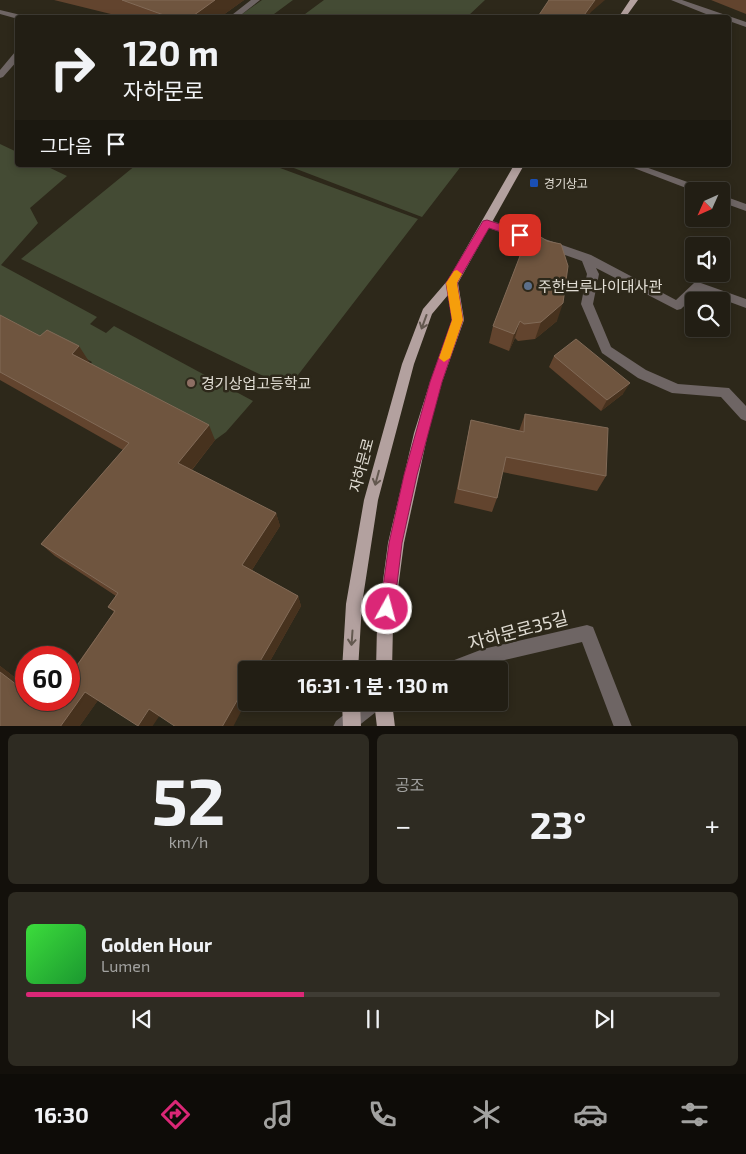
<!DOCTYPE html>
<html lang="ko">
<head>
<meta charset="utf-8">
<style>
  :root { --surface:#221e14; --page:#2e2b22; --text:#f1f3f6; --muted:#a2a2a0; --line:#3f3c34; --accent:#db2777 }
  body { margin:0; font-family:"Exo 2","Noto Sans KR",sans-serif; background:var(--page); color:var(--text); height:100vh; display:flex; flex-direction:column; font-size:19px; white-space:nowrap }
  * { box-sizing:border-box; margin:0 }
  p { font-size:16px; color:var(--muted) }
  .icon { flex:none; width:28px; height:28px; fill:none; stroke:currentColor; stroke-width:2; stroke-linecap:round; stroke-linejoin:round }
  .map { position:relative; height:726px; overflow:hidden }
  .details { display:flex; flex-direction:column; gap:8px; padding:8px; background:#13100b; flex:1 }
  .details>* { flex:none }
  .top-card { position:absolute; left:15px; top:15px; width:716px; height:152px; border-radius:5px; box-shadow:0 2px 8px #0003,0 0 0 1px var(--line); background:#221e14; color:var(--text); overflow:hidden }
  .needle { width:32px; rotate:225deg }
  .buttons { position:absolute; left:685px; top:182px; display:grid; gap:10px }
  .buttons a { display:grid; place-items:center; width:45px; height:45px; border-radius:5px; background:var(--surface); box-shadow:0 2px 8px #0003,0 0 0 1px var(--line); font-size:25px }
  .speed { position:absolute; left:15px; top:646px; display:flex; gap:10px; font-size:25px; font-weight:700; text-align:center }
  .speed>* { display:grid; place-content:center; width:65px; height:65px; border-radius:50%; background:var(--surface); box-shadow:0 2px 8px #0003,0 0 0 1px var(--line); line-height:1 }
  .speed .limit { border:8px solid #d22; background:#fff; color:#111 }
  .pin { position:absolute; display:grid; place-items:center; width:42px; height:42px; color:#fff; margin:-21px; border-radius:10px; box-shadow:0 2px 8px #0006 }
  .me { position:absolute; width:55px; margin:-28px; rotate:7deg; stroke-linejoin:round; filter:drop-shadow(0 0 4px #0008) }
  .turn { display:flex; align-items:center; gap:18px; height:105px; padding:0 25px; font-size:22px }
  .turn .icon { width:65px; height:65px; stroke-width:2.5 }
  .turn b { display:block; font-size:35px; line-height:42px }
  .then { display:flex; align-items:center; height:48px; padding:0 25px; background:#0003; gap:10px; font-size:19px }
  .big { font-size:38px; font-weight:700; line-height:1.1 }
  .details .tile { flex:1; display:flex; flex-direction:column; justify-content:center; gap:8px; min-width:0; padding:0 18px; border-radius:8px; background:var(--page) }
  .details .dial { align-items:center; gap:0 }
  .dial b { font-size:65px; line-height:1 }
  .song { display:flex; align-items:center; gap:15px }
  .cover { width:60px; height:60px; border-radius:8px; background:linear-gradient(135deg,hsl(120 70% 55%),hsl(130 70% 35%)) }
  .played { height:5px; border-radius:2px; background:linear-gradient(90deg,var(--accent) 40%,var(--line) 40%) }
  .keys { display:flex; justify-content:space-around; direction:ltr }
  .heat { display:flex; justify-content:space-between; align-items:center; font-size:28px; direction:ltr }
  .details .tiles { flex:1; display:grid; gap:8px; grid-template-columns:1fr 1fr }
  .tile:last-child { grid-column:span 2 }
  .trip { position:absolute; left:238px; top:661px; width:270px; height:50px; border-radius:5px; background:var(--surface); box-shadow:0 2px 8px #0003,0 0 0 1px var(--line); font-weight:700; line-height:50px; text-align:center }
  .tab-bar { display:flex; height:80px; justify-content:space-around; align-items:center; background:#0e0c08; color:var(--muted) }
  .tab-bar .icon { width:35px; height:35px }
  .tab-bar .on { color:var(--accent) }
  .tab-bar b { font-size:22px; color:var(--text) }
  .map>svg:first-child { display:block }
  .green { fill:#444b34 }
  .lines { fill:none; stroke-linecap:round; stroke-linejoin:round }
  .lane { fill:#6e6564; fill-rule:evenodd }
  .street { fill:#6e6564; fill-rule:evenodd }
  .primary { fill:#b3a19f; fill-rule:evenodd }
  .wall { fill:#62442e }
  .shaded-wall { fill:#47321e }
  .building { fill:#6f553f; stroke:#816a57 }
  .oneway { stroke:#63584f }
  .route { fill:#db2777; stroke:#8e194d }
  .slow { fill:#f59e0b }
  .transit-dot { fill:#1a4fb4; stroke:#2d281a; stroke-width:2 }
  .service-dot { fill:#5c6f8a; stroke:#2d281a; stroke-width:2 }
  .education-dot { fill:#8d6e63; stroke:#2d281a; stroke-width:2 }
  .labels { text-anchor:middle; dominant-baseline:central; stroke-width:5; stroke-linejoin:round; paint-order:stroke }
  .far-poi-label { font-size:12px; fill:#e1ddd4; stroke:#2d281a; text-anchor:start }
  .poi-label { font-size:15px; fill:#e1ddd4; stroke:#2d281a; text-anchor:start }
  .street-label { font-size:15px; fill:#e1ddd4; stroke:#2d281a }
  .near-street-label { font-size:18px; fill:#e1ddd4; stroke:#2d281a }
</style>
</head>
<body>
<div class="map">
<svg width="746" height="727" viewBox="0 0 746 727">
  <rect width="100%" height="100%" fill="#2d281a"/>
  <!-- green -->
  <path class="green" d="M262,0H293L270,17H238Z
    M324,0H485L467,17H301Z
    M0,144L17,152L18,165H44L67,176L30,208L38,223L1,265L97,317L90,324L106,333L114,326L253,401L226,432L215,440L86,370L92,362L59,344L0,323Z
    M136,165H272L418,219L288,388L21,259Z
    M286,165H462L422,217Z"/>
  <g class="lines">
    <!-- lane -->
    <path class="lane" d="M251,0H260L237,18H228Z
      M671,0H682L746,22V27L729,21V18H716Z
      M626,165H640L707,189L708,191H694Z
      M721,195L746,204V211L721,202Z
      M487,219L591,255L676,300L694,283L698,282L746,299V308L700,291L681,309L677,310L596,268L599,274L593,304L611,347L646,370L678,384L729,388L746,406V421L741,419L721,397L672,393L638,378L602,353L581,304L587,274L582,261L483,226L482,223L483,220Z"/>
    <!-- street -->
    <path class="street" d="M0,10L25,16V18H18V19L0,14Z
      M15,52H18V60L3,77L0,78V70Z
      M587,625L593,627L632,727H614L582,642L483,665L471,670H442L444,664L483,649Z
      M360,702H383L381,708L357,727H333L336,721Z"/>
    <!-- primary -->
    <path class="primary" d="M630,0H638L625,18H618Z
      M514,165H524L458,283L464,320L442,382L428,433L404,543L393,626L392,670H376L377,626L388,543L414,433L430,382L452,320L448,295L432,314L414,364L378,500L362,604L358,670H342L346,604L364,500L402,364L423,309L448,280Z
      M342,702H360L361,727H343Z
      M374,702H392L395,727H377Z"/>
  </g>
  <!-- wall -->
  <path class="wall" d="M54,0H244L219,18H127Z
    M711,0H746V14Z
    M530,230L557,321L535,339L518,341L515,338L509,351L489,343L493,326Z
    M0,315L90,363L215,440L192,470L276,513L280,526L252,570L298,596L301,606L265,670H246L159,715L98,700L79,727H0V666L26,686V700L49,704L114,612L108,607L116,596L55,556L41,544L123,450L0,380Z
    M554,356L623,394L601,411L549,367Z
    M525,414L606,476L597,491L502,472L497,498L492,512L454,503L471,420L519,431Z"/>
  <!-- shaded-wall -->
  <path class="shaded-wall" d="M215,0H244L219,18H190Z
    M595,0H605L591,12L587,18H582Z
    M563,303L557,321L535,339L541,322Z
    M520,321L515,338L509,351L514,334Z
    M79,346L90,363L72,354Z
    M630,383L623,394L601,411L607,400Z
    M209,425L215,440L186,477L178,463Z
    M276,513L280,526L248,576L242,565Z
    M298,596L301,606L265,670H255Z
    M0,666L26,686V692L0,672Z
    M246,685V702L233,727H222Z
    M85,692L99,699L79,727H60Z
    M37,700H44L62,714L47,708Z
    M149,709L160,715L152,727L138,726Z"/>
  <!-- building -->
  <path class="building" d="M122,0H215L190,18H172Z
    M549,0H595L582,18H537Z
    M530,230L547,241L561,244L568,266L563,303L541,322L524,324L520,321L514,334L493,326Z
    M0,315L40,336L47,330L79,346L72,354L209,425L178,463L276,513L242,565L298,596L255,670H246V685L222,727H176L149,709L138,726L85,692L60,727H0V672L26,692V700H37L47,708L52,700H69V677L115,611L108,607L118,593L41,544L129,443L0,372Z
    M576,339L630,383L607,400L554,356Z
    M525,414L608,428L606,476L506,457L497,498L458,489L471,420L524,432Z"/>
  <!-- one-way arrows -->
  <defs><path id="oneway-shaft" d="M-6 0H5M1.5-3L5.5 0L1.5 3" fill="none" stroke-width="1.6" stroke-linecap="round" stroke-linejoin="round" transform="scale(1.25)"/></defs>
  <g class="oneway">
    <use href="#oneway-shaft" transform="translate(424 322) rotate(110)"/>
    <use href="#oneway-shaft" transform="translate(377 478) rotate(105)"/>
    <use href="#oneway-shaft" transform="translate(352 638) rotate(94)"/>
  </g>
  <!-- route -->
  <path class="route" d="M487,220L524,232L525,235L520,238L489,228L457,283L463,320L442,382L417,475L402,543L394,609L392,614L387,617L382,614L380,609L389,543L404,475L430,382L452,320L446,283L483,221Z"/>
  <!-- slow -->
  <path class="slow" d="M457,270L462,274L457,283L463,320L450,358L444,362L439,358L452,320L446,283L454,271Z"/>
  <!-- markers -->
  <rect class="transit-dot" x="529" y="178" width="10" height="10" rx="2.5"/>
  <circle class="service-dot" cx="528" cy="286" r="5"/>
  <circle class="education-dot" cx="191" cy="383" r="5"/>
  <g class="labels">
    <!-- far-poi labels -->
    <g class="far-poi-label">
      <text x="544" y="183">경기상고</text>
    </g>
    <!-- poi labels -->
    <g class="poi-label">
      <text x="538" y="286">주한브루나이대사관</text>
      <text x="201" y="383">경기상업고등학교</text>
    </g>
    <!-- street labels -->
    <g class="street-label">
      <text transform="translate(361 465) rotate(-75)">자하문로</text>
    </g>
    <!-- near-street labels -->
    <g class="near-street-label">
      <text transform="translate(518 630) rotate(-15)">자하문로35길</text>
    </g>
  </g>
</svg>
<div class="buttons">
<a><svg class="needle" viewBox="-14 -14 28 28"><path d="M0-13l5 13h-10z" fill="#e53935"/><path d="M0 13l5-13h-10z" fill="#a2a2a0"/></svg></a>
<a><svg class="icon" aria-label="sound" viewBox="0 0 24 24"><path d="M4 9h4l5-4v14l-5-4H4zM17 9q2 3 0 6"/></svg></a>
<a><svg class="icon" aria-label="search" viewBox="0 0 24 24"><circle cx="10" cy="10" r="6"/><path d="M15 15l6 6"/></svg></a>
</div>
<div class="speed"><div class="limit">60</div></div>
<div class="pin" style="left:520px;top:235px;background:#d93025"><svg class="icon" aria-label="arrive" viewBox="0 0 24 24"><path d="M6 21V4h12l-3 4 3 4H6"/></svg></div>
<svg class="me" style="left:387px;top:609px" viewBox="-20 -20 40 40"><circle r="17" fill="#db2777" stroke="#fff" stroke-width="3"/><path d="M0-11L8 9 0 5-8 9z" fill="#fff"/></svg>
<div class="trip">16:31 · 1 분 · 130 m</div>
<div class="top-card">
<div class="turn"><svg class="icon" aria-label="right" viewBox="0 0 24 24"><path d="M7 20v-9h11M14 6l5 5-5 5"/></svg><div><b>120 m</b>자하문로</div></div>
<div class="then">그다음<svg class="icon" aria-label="arrive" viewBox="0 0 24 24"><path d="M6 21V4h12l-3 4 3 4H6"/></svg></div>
</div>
</div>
<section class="details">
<div class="tiles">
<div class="tile dial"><b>52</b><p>km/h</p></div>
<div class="tile"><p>공조</p>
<div class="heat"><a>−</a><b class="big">23°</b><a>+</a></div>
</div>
<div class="tile">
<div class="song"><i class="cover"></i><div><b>Golden Hour</b><p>Lumen</p></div></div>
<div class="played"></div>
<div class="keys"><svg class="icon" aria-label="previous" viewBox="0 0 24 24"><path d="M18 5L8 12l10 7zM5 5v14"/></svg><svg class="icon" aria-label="pause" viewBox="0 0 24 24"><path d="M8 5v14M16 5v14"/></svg><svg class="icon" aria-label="next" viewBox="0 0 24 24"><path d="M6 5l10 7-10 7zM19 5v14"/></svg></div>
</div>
</div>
</section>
<nav class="tab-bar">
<b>16:30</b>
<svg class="icon on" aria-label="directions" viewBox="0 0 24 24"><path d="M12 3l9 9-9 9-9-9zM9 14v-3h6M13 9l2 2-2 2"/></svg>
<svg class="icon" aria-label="music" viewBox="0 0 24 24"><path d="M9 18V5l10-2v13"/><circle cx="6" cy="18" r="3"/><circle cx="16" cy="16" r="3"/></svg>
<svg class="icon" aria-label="phone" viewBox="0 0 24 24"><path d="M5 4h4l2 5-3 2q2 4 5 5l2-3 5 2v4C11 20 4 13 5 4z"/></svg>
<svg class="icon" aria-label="climate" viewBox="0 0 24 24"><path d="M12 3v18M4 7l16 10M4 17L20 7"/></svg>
<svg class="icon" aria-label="car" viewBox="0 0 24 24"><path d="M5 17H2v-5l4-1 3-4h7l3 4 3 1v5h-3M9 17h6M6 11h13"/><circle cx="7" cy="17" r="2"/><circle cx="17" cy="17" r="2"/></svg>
<svg class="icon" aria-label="filters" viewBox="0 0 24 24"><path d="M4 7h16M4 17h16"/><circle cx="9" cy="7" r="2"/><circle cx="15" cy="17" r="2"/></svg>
</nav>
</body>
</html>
